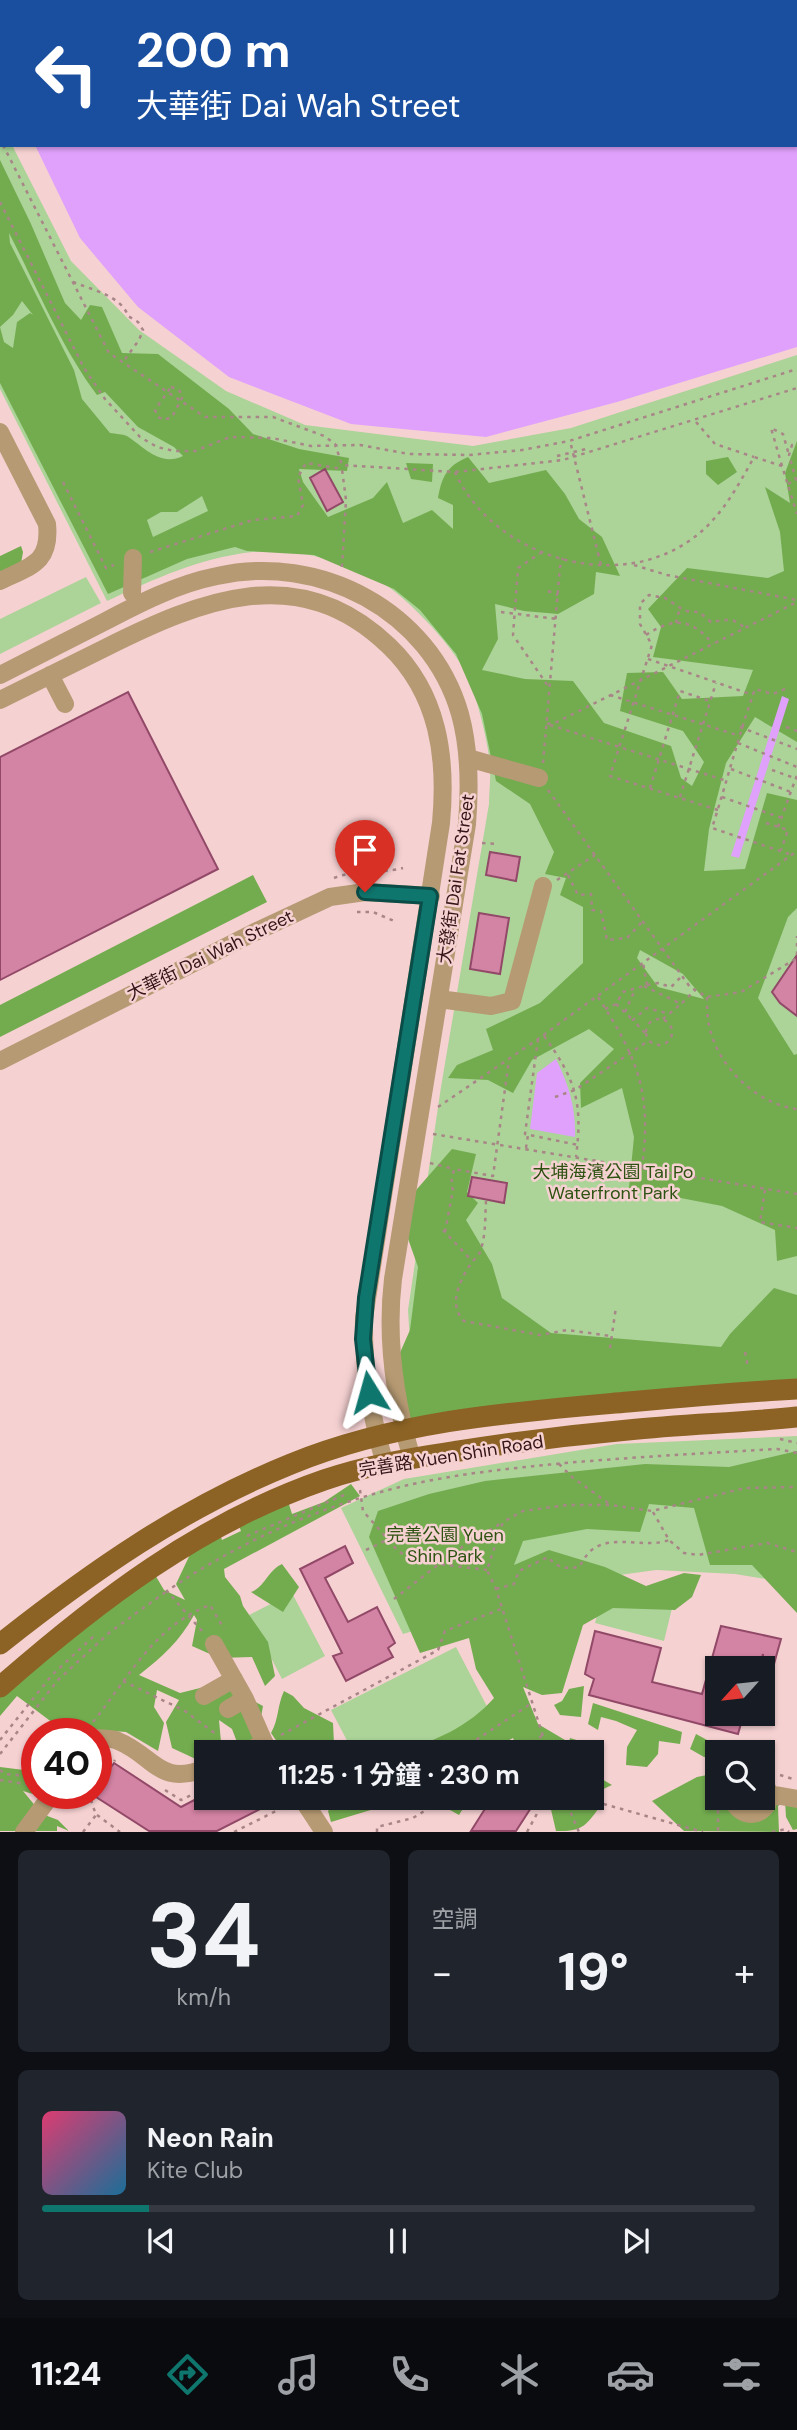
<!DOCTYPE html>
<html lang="zh-TW">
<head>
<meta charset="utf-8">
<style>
  :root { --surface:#171b24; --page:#20242c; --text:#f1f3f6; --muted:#9ea1a6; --line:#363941; --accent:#0f766e }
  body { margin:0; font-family:"DM Sans","Noto Sans TC",sans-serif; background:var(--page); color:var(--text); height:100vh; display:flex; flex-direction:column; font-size:26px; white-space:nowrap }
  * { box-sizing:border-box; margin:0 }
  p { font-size:23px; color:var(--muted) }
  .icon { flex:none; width:38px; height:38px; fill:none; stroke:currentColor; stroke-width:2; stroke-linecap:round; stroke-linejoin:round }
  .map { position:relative; height:1832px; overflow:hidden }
  .details { display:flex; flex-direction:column; gap:18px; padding:18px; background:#0d0f14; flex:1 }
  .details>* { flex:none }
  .hud { position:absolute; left:0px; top:0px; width:798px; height:147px; box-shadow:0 2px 5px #0004; background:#1a4fa0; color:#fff; overflow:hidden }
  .needle { width:46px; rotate:243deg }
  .buttons { position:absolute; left:705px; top:1656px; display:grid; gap:14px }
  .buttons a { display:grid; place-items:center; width:70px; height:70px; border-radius:0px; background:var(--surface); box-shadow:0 2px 5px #0004; font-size:35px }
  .speed { position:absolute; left:21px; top:1718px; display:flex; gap:14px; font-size:35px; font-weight:700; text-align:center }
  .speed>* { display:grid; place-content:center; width:91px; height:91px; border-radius:50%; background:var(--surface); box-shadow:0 2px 5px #0004; line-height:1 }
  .speed .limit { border:10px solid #d22; background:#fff; color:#111 }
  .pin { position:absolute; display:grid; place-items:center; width:60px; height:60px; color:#fff; margin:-72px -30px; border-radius:50% 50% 50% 0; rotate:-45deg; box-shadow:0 0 7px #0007 }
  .pin .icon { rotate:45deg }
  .me { position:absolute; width:77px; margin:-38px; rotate:352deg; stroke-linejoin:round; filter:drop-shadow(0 0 5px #0008) }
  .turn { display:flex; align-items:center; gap:24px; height:147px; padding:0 21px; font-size:32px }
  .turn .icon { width:91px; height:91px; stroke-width:2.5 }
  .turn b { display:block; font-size:49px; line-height:60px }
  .big { font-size:52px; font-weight:700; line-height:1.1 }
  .details .widget { flex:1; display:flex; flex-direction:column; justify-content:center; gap:10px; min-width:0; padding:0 24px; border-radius:10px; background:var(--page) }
  .details .dial { align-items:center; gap:0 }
  .dial b { font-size:91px; line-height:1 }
  .song { display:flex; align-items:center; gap:21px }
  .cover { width:84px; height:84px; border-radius:10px; background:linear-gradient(135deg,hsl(340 70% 55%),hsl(200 70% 35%)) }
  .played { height:7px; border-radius:4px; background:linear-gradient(90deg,var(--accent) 15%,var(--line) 15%) }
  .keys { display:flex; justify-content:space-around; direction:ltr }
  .heat { display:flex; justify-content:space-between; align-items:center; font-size:38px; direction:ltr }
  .details .tiles { flex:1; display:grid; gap:18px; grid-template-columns:1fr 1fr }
  .widget:last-child { grid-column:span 2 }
  .trip { position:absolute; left:194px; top:1740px; width:410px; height:70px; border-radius:0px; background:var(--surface); box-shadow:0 2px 5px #0004; font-weight:700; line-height:70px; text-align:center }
  .menu { display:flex; height:112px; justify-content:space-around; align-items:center; background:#090b0e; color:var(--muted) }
  .menu .icon { width:49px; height:49px }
  .menu .on { color:var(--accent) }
  .menu b { font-size:32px; color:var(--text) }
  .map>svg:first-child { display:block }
  .green { fill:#acd398 }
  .forest { fill:#73ac4f; fill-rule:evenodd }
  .water { fill:#dfa1fb }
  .building { fill:#d383a3; stroke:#924968; stroke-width:2 }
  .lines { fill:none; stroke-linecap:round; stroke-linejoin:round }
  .path { stroke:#a88587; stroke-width:2.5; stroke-dasharray:3.5 5; stroke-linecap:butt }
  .minor { stroke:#b69a73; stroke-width:18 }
  .major { stroke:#8c6324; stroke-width:21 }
  .path-bridge { stroke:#a88587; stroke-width:2.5; stroke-dasharray:3.5 5; stroke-linecap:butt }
  .route-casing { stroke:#0a4d48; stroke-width:18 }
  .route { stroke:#0f766e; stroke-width:12 }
  .labels { text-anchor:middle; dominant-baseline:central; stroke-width:5; stroke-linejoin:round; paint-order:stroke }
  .street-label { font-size:18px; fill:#341417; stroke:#f6d1d2 }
  .park-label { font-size:18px; fill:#2d5211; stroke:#f6d1d2 }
</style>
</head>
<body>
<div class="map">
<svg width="797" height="1832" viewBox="0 0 797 1832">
  <rect width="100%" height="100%" fill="#f6d1d2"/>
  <!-- green -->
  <path class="green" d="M0,121L2,145H12L71,261L139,330L226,391L305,425L473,446L571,428L797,355V1349L411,1358L408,1310L441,1087L489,804C489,789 492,771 489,756C486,735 478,704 471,684C462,662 447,644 432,627C416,610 400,594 380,581C348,560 290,547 252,552C200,558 154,579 107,601L0,389Z
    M86,577L101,603L0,654V619Z
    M797,1436V1584L735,1574L656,1570L583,1580L403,1634L341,1508L404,1479L617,1444Z
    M605,1586L673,1604L664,1641L595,1623Z
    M292,1593L325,1656L282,1679L249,1615Z
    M456,1647L492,1716L422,1752H353L331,1710Z"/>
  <!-- forest -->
  <path class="forest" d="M0,160L31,224L65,303L81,320L90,305L102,307L122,353L158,354L229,409L253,434L299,449L349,458L347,471L299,469L303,482L328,517L373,498L387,482L403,523L432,510L453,529V505L438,498C442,476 447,466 468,457L489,483L546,470L565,494L579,519L602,537L620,576L596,572L594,594L558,614L524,611L495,604L498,639L482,670L525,679L573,681L604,723L671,746L681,778L692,786L704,762L683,731L620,711L627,673L663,672L682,699L743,696L753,670L653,657L661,627L648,609L687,568L768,578L784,571L780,532L765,487L790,503L785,473L797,441V742L755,717L726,763L709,829L704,871L745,869L767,793L797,800V908L788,917L758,998L794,1055L797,1054V1256L777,1261L775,1230L722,1206L629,1188L634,1137L622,1088L581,1108L580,1083L614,1049L589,1029L532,1060L513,1093L488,1080L448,1078L457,1065L493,1050L486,1029L540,1003L583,963V907L560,895L566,878L545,874L554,852L530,804L496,781L482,714L456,654L420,610L394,589L314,555L247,551L235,547L187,559L108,594L0,383ZM9,233C37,287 61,347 97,395L105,392L138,427L174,447L183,456C160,467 144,447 127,436C122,434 116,434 110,433L82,399L74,370L10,243ZM22,301L33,315L30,313L17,322L13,348L4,342L0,327L13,315ZM202,496L208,511L153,537L147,520L161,512H177ZM640,950L683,974L704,999L658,987L637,958Z
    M728,457L737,472L718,485L706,474V461Z
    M406,463L433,464L432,482L411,479Z
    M21,546L23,552L18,581L0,590V556Z
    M253,875L267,902L0,1037V1005Z
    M452,1149L476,1154L467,1192L478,1203L466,1220L492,1264L502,1298L551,1333L721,1347L730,1334L774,1288L797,1295V1392L407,1430L387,1382L410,1330L418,1267L406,1233L410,1197Z
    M797,1451V1613L752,1565H710L694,1508L649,1504L640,1532L587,1529L523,1541L514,1565L549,1550L605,1567L646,1586L684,1573L701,1575L692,1597L675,1610L613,1608L583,1625L562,1693L542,1695L523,1687L538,1724L565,1740L558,1752H518L513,1738L487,1752H397C432,1743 470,1726 494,1698L476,1669L469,1638L420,1653L369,1537L378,1511L429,1494L485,1481L645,1464L729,1467Z
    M351,1484L360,1496L224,1569L225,1577L240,1596L243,1606L268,1642L275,1676L265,1686L252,1657L219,1658L192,1646L197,1620L194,1615C180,1641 162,1657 139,1675L180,1693L220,1683L263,1706L257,1740L240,1750L232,1729L219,1720L221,1742L210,1752H206V1755L200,1761L172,1748L166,1722L179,1700L157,1690L154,1707L164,1723L158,1751L126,1732L87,1729L83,1734H53V1723L17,1696L0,1716V1696L151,1568L164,1590L185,1600L176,1584L194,1546L216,1523L222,1540L241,1531L234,1513L287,1498L292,1514L324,1502Z
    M282,1564L299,1587L283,1612L251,1592C265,1587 268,1570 282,1564Z
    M584,1686L581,1717L560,1715L554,1705L562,1701L569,1689Z
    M284,1691L293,1696L304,1708L333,1723L334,1744L345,1745L351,1752H284L271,1733C279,1719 277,1706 284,1691Z
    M593,1703L682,1732L680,1744L659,1741L658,1754L647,1767L626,1765L627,1747L637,1730L616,1721L601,1717L598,1730L588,1724Z
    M696,1734L720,1747L714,1757H704L690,1749Z
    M570,1738L593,1745L604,1767L600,1778L612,1785L599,1791L601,1805C586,1826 582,1832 556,1831L549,1801L556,1797H592V1752H566Z
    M0,1767L32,1771L36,1795L23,1791L42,1814L58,1820L69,1831L57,1826V1831H0Z
    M717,1773L718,1797L759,1799L797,1792V1829L793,1830L786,1817L785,1801L778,1806L779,1832L684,1831L652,1801L697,1777Z
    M351,1797H380L374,1809L331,1822L328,1811L339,1799Z
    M437,1797H470L459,1815L441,1805Z"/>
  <!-- water -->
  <path class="water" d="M0,0H797V347L617,402L486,437L351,424L229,377L138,307L80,238L35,145H796V2H2V76Z
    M782,696L789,699L739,858L731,856Z
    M556,1059C569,1085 576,1108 575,1137L530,1129L537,1073Z"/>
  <!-- building -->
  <path class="building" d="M325,469L343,502L327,511L310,478Z
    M128,692L218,869L0,980V757Z
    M490,852L520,857L516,881L486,875Z
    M479,913L509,918L500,974L470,969Z
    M797,955V1016L780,1003L772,992Z
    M472,1177L507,1183L504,1203L468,1196Z
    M345,1546L353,1563L325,1578L348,1622L377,1607L395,1643L388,1648L393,1657L346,1681L333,1656L342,1653L300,1569Z
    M721,1626L781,1639L767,1689H763V1654L759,1668H718V1713H744L738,1734L589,1695L594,1679L585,1674L586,1669L595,1631L661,1648L652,1682L702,1694Z
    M114,1763L181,1807L200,1797H284L217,1831H149L93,1795L96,1794V1766L107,1773Z
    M499,1797H538L516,1831H471L488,1804L493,1807Z"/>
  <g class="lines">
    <!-- path -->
    <path class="path" d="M0,140L2,143
      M3,145L109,353L205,417H273L324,436L335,444L342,465L455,472L563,460L797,388
      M0,202L84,368L105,399L140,437L157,447L174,451H195L230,437L272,438L311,446L360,445L409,454L469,455L522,450L569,441L797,369
      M73,282C90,289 122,296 128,316L138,322L143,330L139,340L123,362
      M171,387L178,389L183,396L172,417L164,420L158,417L155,410Z
      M696,422L715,444L754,457
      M557,456L590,448
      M782,466L771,428L783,434L789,455
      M455,472C492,555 612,594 689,541C719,521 737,488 754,457L782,466L797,514
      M63,482L106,568L114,565
      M788,484L796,480L789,455L792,445L797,447
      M150,552L253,520L297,516L303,505L298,477L306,463L342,469
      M542,552L518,568L513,635L550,689
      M598,553L601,565
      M634,565L667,575L797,600
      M342,567L346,500L342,469
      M548,591L558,595
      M501,612L557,619
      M676,623L680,607
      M646,635C674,617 691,618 713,644
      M648,659L753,695
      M785,689L773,694L755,689C739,734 727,781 712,828L792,855
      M610,695L740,736
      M547,724L557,722L797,602
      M550,725L727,781
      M740,727L797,749
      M786,727L797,731
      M738,743L797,767
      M543,763L560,567L563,558
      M731,769L791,792
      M772,770L797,779
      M650,788L680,691L710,701
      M548,790L690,987L707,997L741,992L797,958V936
      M680,797L716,683
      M722,797L782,818
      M718,810L610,776L652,645L640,624V604L649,595L665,598L685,611L699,612L711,622C723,620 736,617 744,628
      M766,823L788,830L781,850
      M778,827L797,775
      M482,843L498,844
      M568,875L578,895L591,894L592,910L601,911L607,940L627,938L643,921
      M334,878C355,869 380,874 403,868
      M557,880L595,855
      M357,912H373L394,921
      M647,985L658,983L671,987L682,976
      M644,986L681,1004L695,990
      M598,997C638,1059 652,1093 642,1168
      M707,997C707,1007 707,1016 709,1025C717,1066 756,1104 797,1109
      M616,1004L633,1020
      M605,1009L616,1004L623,992L647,985L643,963
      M625,1012L635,990
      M646 1032a13 13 0 1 1 26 0a13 13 0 1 1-26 0Z
      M663,1019L681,1004
      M645,1033L633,1020L647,1008L670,1014
      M544,1036C576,1080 583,1103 576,1157
      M538,1039L525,1134L578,1145
      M555,1097L575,1090L648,1041
      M438,1107L538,1039L797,851
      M433,1134L797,1194
      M526,1148L528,1135
      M430,1163L454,1169
      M765,1190L760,1222L797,1228
      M486,1201C485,1217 486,1236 480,1252C478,1257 473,1260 470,1265C459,1282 448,1305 464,1321L540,1335L567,1330L611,1336
      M443,1230L472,1261
      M445,1232L453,1190L451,1184L454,1169L493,1176L509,1060
      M610,1348L616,1307
      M745,1352L748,1368
      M780,1439L797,1443
      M559,1464L572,1477L611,1505
      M360,1490L363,1511L398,1551L411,1559L439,1564L446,1557L503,1522
      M653,1512L669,1540L684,1553L698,1555L767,1543L797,1552
      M247,1536L344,1495
      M366,1550L387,1540
      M496,1589L514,1584L519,1571L548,1557C557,1568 566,1569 579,1567C583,1561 587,1553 593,1549C614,1534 646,1549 669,1540
      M394,1599L439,1564L487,1570
      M202,1631L167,1591C240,1541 327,1503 413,1484C463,1473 515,1468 565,1463C636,1457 706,1453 777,1449L797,1453
      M123,1681L185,1711L217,1735
      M93,1722C129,1677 154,1626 210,1605L224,1629
      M281,1735L438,1650L445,1631L501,1609
      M0,1740L52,1675L95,1635
      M454,1752L467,1746L532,1703
      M518,1752L543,1735
      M548,1752L496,1589L487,1570L503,1522L523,1511L567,1505H611L652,1511L745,1488L797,1487
      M0,1754L58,1680L110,1632L167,1591
      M0,1770L5,1774L37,1777
      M780,1775L793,1779
      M0,1780L37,1786
      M96,1790L115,1760
      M165,1790L181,1800L206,1788
      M77,1794L90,1800
      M564,1797L579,1832
      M579,1797L703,1832
      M323,1801L339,1797
      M718,1810V1832
      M97,1815L120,1832
      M83,1832L96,1815L91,1800L94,1794
      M234,1832L282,1808L277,1797
      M377,1832V1827L413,1818L447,1797
      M527,1832L546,1797
      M772,1832L786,1829L789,1832"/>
    <!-- minor -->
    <path class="minor" d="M0,432L47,524C51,563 31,566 0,581
      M132,593L133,558
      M0,675C35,657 69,640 104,622C140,603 177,584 217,576C319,553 430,610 460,714C470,750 470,787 467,824L393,1279C386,1338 395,1401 412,1459
      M50,675L65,704
      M0,700C35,683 70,665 105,648C201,600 299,559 389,646C439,694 447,758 441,823L364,1318C363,1368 371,1417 385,1464
      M468,758L539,778
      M439,999L491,1006L512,1001L543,886
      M0,1061L255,932L330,897L365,892L431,896
      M214,1644L245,1699L264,1742
      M204,1696L234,1679
      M228,1709L245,1699
      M96,1738C103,1739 112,1738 118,1741C155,1756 158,1787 206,1768
      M247,1752L264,1742L270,1752
      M770,1794L797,1799
      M301,1797L324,1832
      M732,1797C738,1821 768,1819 770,1794L763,1781
      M24,1832L52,1794"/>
    <!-- major -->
    <path class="major" d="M0,1644C91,1572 182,1508 291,1464C399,1420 514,1412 628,1402C684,1397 741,1392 797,1389
      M0,1687C98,1601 200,1523 324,1480C367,1465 414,1458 459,1451C515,1442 571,1435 628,1430C684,1424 741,1423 797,1417"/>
    <!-- path-bridge -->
    <path class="path-bridge" d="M571,445L598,553"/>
  </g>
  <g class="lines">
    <!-- route casing -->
    <g class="route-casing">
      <path id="route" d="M365,892L430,896L366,1298L363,1339L369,1392"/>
    </g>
    <!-- route -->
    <use href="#route" class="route"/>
  </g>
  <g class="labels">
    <!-- street labels -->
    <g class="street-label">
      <text transform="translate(456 879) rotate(-82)">大發街 Dai Fat Street</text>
      <text transform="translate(210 955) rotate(-26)">大華街 Dai Wah Street</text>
      <text transform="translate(451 1456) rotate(-9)">完善路 Yuen Shin Road</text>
    </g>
    <!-- park labels -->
    <g class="park-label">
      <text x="613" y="1172">大埔海濱公園 Tai Po<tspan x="613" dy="21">Waterfront Park</tspan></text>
      <text x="445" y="1535">完善公園 Yuen<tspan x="445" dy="21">Shin Park</tspan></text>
    </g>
  </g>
</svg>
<div class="buttons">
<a><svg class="needle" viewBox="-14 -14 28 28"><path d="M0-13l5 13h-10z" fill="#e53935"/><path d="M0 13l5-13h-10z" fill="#9ea1a6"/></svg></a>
<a><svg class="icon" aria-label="search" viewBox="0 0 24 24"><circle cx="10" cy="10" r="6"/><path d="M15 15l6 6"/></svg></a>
</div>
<div class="speed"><div class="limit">40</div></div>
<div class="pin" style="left:365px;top:892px;background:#d93025"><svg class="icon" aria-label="arrive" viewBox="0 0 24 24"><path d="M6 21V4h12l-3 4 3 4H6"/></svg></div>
<svg class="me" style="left:369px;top:1392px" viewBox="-20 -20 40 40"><path d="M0-17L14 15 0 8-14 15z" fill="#0f766e" stroke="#fff" stroke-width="4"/></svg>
<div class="trip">11:25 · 1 分鐘 · 230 m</div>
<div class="hud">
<div class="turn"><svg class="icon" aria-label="left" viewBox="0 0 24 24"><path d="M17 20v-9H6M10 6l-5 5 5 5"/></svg><div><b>200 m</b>大華街 Dai Wah Street</div></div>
</div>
</div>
<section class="details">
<div class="tiles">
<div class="widget dial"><b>34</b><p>km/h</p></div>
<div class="widget"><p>空調</p>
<div class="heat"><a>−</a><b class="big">19°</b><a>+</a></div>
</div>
<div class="widget">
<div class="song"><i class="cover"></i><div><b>Neon Rain</b><p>Kite Club</p></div></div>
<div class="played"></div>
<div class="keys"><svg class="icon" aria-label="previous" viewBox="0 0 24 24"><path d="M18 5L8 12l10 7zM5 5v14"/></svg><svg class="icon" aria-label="pause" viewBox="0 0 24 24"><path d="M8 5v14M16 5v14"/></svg><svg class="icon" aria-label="next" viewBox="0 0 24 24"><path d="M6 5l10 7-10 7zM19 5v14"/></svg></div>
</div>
</div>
</section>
<nav class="menu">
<b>11:24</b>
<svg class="icon on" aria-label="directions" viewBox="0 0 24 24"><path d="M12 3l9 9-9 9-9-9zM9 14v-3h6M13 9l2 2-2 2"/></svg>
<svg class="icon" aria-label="music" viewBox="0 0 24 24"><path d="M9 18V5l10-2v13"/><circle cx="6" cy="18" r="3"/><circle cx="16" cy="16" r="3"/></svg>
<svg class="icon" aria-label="phone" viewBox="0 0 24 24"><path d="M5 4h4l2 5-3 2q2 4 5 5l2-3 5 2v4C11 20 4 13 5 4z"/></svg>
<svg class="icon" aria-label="climate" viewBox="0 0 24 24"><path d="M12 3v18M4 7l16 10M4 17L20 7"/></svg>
<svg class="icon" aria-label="car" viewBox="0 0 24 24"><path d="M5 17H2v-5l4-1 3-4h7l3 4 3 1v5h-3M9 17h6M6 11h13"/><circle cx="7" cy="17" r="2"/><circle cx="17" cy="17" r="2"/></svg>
<svg class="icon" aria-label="filters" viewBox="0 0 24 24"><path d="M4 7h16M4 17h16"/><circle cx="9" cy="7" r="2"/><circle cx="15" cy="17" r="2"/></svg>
</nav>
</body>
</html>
